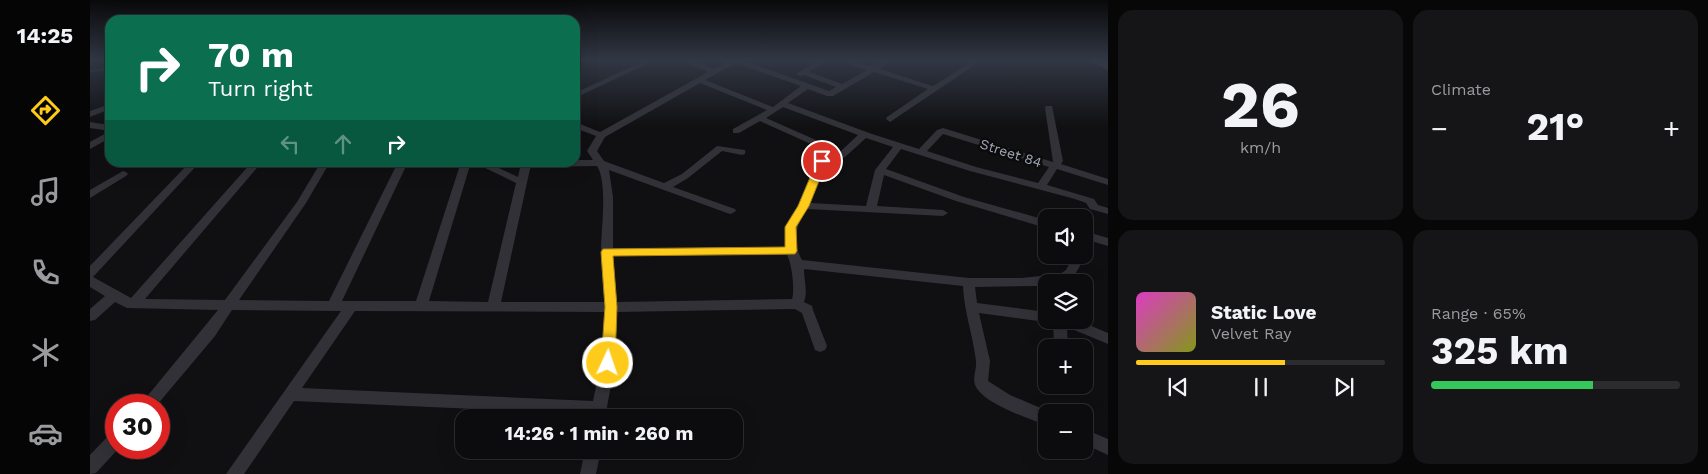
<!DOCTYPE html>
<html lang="en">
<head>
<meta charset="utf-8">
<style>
  :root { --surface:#0c0c0e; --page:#151517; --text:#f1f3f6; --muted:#9a9b9e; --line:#2c2c2e; --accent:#ffcb1a }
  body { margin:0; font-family:"Work Sans",sans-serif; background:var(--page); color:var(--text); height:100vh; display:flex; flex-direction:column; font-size:19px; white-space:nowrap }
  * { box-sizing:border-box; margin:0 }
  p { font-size:16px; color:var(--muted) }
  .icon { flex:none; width:28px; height:28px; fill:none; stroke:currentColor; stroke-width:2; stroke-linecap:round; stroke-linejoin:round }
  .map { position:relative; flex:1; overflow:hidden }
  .sheet { display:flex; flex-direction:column; gap:10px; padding:10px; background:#070708; width:600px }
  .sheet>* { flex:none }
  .hud { position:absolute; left:15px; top:15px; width:475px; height:152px; border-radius:15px; box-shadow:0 5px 20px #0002,0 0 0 1px var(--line); background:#0b6e4f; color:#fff; overflow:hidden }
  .tools { position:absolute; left:948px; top:209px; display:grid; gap:10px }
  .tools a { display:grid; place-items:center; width:55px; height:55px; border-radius:10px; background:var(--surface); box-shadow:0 5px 20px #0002,0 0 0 1px var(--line); font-size:25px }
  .speed { position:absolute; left:15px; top:394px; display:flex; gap:10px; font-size:25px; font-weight:700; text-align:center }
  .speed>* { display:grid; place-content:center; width:65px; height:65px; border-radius:50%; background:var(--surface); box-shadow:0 5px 20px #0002,0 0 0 1px var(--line); line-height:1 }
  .speed .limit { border:8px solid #d22; background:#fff; color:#111 }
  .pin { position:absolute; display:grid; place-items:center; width:42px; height:42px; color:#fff; margin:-21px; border:2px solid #fff; border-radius:50%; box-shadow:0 1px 5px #0007 }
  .me { position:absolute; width:55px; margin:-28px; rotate:3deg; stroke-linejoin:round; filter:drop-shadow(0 0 4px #0008) }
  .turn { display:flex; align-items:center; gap:18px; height:105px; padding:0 20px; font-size:22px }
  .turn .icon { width:65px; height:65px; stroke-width:2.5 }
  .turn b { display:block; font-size:35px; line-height:42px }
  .lanes { display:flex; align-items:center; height:48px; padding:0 20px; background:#0003; justify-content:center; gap:25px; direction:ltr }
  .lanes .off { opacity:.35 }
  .big { font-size:38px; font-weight:700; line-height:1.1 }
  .sheet .widget { flex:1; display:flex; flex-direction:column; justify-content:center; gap:8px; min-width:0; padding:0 18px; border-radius:15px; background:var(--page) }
  .sheet .dial { align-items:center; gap:0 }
  .dial b { font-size:65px; line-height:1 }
  .song { display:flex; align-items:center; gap:15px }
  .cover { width:60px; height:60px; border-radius:8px; background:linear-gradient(135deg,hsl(310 70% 55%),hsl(70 70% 35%)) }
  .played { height:5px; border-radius:2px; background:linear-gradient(90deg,var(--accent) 60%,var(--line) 60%) }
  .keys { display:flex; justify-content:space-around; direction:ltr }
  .heat { display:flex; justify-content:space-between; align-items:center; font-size:28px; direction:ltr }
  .charge { height:8px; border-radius:4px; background:linear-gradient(90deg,#34c759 65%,var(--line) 0) }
  .sheet .tiles { flex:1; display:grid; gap:10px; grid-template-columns:repeat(2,1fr) }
  .trip { position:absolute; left:365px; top:409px; width:288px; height:50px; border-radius:15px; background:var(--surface); box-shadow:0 5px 20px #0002,0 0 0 1px var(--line); font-weight:700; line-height:50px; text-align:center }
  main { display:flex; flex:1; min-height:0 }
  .dock { display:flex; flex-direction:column; width:90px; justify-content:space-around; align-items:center; background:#050506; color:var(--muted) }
  .dock .icon { width:35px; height:35px }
  .dock .current { color:var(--accent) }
  .dock b { font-size:22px; color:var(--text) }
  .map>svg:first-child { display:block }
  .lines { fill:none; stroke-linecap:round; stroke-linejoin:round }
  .stream { stroke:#262d36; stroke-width:2.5 }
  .minor { fill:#313137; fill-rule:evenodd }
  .secondary { fill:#3e4047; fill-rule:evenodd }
  .route { fill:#ffcb1a; stroke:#a68411 }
  .labels { text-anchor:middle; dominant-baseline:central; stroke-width:5; stroke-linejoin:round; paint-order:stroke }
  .street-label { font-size:14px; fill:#a0a4b4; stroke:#0b0b0c }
</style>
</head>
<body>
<main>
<nav class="dock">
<b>14:25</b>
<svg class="icon current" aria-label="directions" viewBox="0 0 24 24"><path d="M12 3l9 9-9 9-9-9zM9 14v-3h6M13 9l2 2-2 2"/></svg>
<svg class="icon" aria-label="music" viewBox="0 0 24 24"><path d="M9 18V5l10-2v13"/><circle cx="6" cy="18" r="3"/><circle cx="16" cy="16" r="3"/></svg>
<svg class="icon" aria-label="phone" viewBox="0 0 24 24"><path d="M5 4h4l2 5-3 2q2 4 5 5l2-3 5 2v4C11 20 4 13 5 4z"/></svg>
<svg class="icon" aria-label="climate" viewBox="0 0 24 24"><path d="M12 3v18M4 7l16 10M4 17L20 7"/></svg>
<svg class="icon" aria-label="car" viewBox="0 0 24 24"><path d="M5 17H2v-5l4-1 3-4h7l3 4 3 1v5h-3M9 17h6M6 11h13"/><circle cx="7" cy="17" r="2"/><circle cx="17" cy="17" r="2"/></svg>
</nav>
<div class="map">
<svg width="1018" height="474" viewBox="0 0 1018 474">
  <rect width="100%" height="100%" fill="#101012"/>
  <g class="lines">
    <!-- stream -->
    <path class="stream" d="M0,71L20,69"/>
    <!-- minor -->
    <path class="minor" d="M488,60H498L485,66V61Z
      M556,60H565L485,98V93Z
      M592,60H602L624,69L639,60H652L739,91L746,87L714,75L710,76L706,74L728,60H737L719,72L752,84L777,70L761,65V61L782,66L793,60H802L789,69L843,86L884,60H892L800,122L796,119L797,117L838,89L784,72L743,96H737L718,89L698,103L782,134L829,149L847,130L853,128L963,162L955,108L956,106H962L973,161L971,164L1018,179V185L967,169L957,185L1004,199L1008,205L1018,208V214L1000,209L996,203L985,199L880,171L811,149L796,169L874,197L956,220V228L866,201L794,175L787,206L853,210L858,213L853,216L717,209C706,227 701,240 712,260L879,278H931L970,274L976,270L984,255H994V252L996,255C983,278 984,282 956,282V285L947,286L885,287L887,303L956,312V320H961L956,322L889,313L900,361L898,381L920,395L960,412H956V425C939,419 899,405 888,390C880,380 887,372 886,361C883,335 874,312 873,286L714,269C714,281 718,291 714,302L722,306L723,310L737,346L735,350L730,352L725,350L712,313L705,309L527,312L525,363L515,418H499L500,414L204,401L154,474H136L251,311L142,310L125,336L67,405H50L128,310L37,308L25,302L5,320L0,321V309L15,296L0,287V266L100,162H110L3,277L41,298L162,162H172L55,299L135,300L207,202L231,162H240L216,203L149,300L239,301L308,162H318L252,301H326L371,162H381L339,301L398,302L426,183L383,162H396L428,177L430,168L435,162H485V160H503L497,151L506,136L485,128V122L510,132L618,72ZM646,63L711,86L683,107L615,80ZM610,83L677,110L643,129V133H649L670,121L752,158L755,157L776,138L803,147L785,170L776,206L720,203L737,161L732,158L727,161L709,206L695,227V247L523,248V197L519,170L637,213L641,214L646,211L645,209L583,187L598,178L632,151L652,155L655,154V150L627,146L592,174L574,183L514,161L507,151L515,137ZM693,107L768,135L751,151L676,118ZM853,134L959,167L948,183L886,167L837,151ZM507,166C518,183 511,230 511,251C511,268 513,285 514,302H411L440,169L442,167ZM697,255C702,264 705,290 702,299L527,302L523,256ZM265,311L514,312L511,363L503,401L212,388Z
      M20,104V109L0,117V111Z
      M0,122L20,125V131L0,128Z
      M20,131V138L0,149V142Z
      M33,171L36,172L38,174L36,176L0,198V190Z
      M994,231L1018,238V246L994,239Z
      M963,320H987L1018,333V344L977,327L978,348H964Z
      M994,429L1018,439V455L994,444Z
      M26,432V448H29L6,473L0,474V455L20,434Z
      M495,450H511L506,474H490Z"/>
    <!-- secondary -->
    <path class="secondary" d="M999,60H1013L1018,63V70Z"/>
  </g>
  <!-- sky -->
  <linearGradient id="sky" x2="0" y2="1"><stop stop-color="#09090a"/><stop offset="0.47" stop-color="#313744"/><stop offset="1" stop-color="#313744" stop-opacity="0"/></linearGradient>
  <rect width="1018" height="127" fill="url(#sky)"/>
  <!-- route -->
  <path class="route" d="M732,158L737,161L719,206L706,227L707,251L705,254L523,256L527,307L525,363L523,367L518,369L513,367L511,363L515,307L511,252L513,249L695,247V227L708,206L727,161Z"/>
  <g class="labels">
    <!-- street labels -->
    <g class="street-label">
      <text transform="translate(921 153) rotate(18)">Street 84</text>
    </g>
  </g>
</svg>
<div class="tools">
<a><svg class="icon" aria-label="sound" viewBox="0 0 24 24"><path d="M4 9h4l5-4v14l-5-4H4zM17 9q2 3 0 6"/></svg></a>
<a><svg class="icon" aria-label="layers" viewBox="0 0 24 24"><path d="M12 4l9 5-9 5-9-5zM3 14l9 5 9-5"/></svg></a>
<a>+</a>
<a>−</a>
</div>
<div class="speed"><div class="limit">30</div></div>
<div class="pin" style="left:732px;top:161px;background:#d93025"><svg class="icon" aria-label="arrive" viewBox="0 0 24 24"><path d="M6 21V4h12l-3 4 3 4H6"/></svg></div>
<svg class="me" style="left:518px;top:363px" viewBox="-20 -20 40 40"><circle r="17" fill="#ffcb1a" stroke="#fff" stroke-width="3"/><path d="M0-11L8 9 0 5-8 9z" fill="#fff"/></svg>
<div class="trip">14:26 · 1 min · 260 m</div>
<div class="hud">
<div class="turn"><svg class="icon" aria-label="right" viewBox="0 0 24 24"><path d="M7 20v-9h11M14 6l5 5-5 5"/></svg><div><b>70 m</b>Turn right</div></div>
<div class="lanes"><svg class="icon off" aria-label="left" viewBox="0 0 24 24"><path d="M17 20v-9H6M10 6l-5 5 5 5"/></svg><svg class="icon off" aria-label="ahead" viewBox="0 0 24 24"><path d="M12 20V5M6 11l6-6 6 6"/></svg><svg class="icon" aria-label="right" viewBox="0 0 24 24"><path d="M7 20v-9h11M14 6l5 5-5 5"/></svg></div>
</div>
</div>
<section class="sheet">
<div class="tiles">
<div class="widget dial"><b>26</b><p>km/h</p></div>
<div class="widget"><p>Climate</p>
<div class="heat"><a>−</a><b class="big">21°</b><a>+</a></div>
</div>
<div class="widget">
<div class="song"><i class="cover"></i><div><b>Static Love</b><p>Velvet Ray</p></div></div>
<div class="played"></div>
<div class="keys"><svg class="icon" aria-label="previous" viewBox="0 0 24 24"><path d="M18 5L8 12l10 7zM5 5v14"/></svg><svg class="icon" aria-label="pause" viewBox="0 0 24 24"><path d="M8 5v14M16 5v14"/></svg><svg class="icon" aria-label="next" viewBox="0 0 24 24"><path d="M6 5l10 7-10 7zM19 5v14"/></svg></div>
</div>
<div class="widget"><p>Range · 65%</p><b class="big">325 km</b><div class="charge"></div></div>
</div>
</section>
</main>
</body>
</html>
